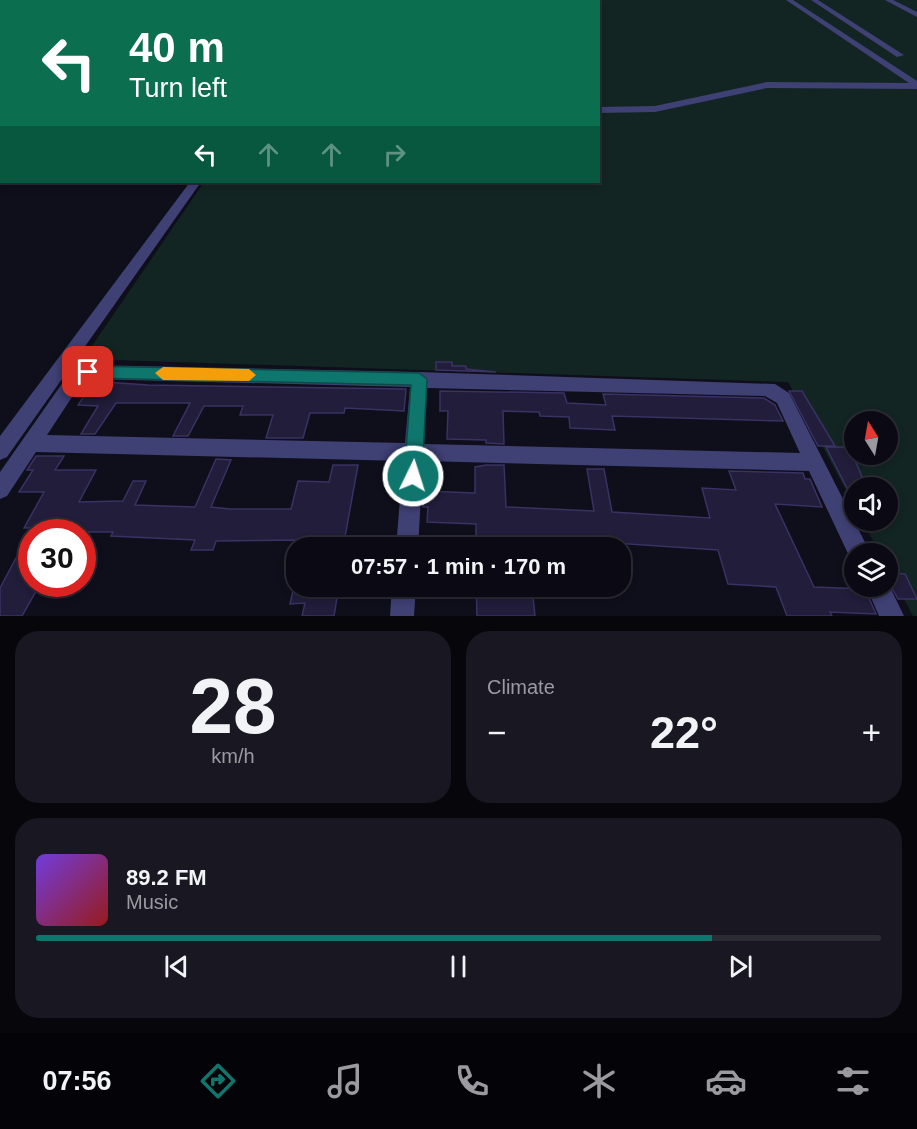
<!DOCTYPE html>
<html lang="en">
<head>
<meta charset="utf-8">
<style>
  :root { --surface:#0b0a14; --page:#191822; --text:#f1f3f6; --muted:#9a9aa0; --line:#2b2b34; --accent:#0f766e }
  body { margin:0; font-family:Arial,sans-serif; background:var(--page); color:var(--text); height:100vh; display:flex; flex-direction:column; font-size:22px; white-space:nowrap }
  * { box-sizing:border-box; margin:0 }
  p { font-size:20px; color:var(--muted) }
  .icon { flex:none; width:33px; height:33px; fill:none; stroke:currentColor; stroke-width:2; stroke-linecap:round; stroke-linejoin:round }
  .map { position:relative; height:616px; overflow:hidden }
  .side { display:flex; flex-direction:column; gap:15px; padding:15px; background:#06060b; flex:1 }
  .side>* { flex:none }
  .top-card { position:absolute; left:0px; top:0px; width:600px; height:183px; box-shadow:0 3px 9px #0003,0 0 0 2px var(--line); background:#0b6e4f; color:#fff; overflow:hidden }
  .needle { width:39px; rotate:349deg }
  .fabs { position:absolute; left:844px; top:411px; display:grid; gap:12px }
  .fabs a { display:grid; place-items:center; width:54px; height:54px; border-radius:50%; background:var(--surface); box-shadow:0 3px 9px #0003,0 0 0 2px var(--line); font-size:30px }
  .speed { position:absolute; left:18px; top:519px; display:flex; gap:12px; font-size:30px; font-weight:700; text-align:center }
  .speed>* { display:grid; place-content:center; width:78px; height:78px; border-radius:50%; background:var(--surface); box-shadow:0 3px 9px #0003,0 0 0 2px var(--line); line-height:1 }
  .speed .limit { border:9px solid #d22; background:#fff; color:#111 }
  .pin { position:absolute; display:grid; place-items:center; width:51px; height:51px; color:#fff; margin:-26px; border-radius:12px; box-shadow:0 3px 9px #0006 }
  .me { position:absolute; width:66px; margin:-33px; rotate:4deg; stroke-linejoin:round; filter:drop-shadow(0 0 4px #0008) }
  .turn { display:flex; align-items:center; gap:21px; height:126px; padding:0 30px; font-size:27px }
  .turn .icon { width:78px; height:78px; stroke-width:2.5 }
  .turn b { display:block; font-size:42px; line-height:51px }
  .lanes { display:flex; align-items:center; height:57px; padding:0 30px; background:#0003; justify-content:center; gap:30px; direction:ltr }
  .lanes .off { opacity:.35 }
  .big { font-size:45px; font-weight:700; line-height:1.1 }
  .side .card { flex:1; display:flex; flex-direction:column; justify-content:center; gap:9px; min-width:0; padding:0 21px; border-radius:24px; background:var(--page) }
  .side .dial { align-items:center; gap:0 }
  .dial b { font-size:78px; line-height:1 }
  .song { display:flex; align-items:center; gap:18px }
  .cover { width:72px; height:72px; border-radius:9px; background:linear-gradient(135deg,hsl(260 70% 55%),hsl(0 70% 35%)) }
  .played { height:6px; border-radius:3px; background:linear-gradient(90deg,var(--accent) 80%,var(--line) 80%) }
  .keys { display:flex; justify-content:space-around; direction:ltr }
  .heat { display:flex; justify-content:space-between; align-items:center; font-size:33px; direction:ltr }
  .side .tiles { flex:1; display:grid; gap:15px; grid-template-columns:1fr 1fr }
  .card:last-child { grid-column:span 2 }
  .trip { position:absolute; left:286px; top:537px; width:345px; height:60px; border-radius:24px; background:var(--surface); box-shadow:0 3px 9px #0003,0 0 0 2px var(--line); font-weight:700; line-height:60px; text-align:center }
  .tabs { display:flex; height:96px; justify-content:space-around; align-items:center; background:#040408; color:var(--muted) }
  .tabs .icon { width:42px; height:42px }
  .tabs .current { color:var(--accent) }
  .tabs b { font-size:27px; color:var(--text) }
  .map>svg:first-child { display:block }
  .green { fill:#122523; fill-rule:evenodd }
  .building { fill:#211d3a; stroke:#393263; stroke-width:1.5 }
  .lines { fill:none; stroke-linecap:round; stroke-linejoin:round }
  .minor { fill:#3f4074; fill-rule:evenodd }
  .route { fill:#0f766e; stroke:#0a4d48; stroke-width:1.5 }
  .slow { fill:#f59e0b }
</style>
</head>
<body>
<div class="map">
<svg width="917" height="616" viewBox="0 0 917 616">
  <rect width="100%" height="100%" fill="#0f0e1b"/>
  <!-- green -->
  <path class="green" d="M328,0H917V616H913L888,569V554L880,553L862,521L888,520V488H855V507L788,382L83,359L204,182H598V2ZM855,422H888V454H855Z"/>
  <!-- building -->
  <path class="building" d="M436,362H452V366H466V369L496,372L436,370Z
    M90,381L148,385L406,389L404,411L345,408L344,413H310L303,438H266L273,415H240L243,406H204L188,436H173L190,403H116L95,434H81L98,406L78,405L84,396H76L82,387Z
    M440,391L564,393L567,403L606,405L603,394L764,398L775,405L783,421L612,416L615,430L570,428L569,417L540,416L539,412L503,411L504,444L486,443V440L447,439L448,411H440Z
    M789,391H802L835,446H818Z
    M826,447H849L867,488H847Z
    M36,456H64L55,470H96L79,502L123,501L133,481H146L135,505L195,507L216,459L231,460L211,507L230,509H291L298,481L329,482L333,465H358L343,548H297L299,540L216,541L213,550H191L195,540L111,536L113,532H32V584H40L22,616H0V588L32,528H24L44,492H19L33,470H27Z
    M486,465H504L506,507L594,511L587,469H604L612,512L710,518L702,488L736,490L729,471L803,473L805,479H810L822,507L775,504L814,587L865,589L876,614L830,612L832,616H787L776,587L728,584L718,550L600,542L601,548L519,543V548H476V524L427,522L428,507H423L424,491L475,493V467Z
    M888,573L905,574L917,599H898L888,581Z
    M294,586H339L334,616H302L305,603L290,604Z
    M476,586H532L535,616H477Z"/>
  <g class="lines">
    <!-- minor -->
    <path class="minor" d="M155,0H163L153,2Z
      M283,0H289L282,2Z
      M323,0H329L322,2Z
      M786,0H793L917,81V89L767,88L655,112L598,113V107L655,106L767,82L909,83Z
      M811,0H818L904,55L897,57Z
      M885,0H893L917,12V17Z
      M0,2H2V6H0Z
      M0,149H2L0,156Z
      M190,182H201L7,457L0,460V436Z
      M88,365L419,372L775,384L789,393L871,554H855V563L852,562L809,471L423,461L418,548H396L403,461L36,452L7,496L0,499V472L68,375ZM90,379L410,387L405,443L47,435L80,385ZM427,388L765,396L777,403L800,453L424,444Z
      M888,583L904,616H879L866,586H888Z
      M392,586H416L414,616H390Z"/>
  </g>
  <!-- route -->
  <path class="route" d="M88,366L419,373L427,379L422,476L420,482L413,485L407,482L404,476L411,385L88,378L81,372Z"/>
  <!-- slow -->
  <path class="slow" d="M163,367L249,369L256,375L249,381L163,380L155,373Z"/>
</svg>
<div class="fabs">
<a><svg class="needle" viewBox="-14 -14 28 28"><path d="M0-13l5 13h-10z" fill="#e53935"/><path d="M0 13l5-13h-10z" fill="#9a9aa0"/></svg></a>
<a><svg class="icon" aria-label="sound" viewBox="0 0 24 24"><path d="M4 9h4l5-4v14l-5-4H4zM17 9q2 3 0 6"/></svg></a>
<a><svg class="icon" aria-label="layers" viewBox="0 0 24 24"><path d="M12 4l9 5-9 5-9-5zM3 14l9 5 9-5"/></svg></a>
</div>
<div class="speed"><div class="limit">30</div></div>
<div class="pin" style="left:88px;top:372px;background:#d93025"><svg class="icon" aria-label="arrive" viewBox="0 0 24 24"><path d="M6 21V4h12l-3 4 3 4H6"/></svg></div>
<svg class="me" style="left:413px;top:476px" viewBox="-20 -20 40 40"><circle r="17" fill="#0f766e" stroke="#fff" stroke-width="3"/><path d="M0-11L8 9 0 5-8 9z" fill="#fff"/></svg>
<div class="trip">07:57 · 1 min · 170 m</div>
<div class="top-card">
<div class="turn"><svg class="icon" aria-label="left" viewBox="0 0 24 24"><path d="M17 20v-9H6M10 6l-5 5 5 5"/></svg><div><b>40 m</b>Turn left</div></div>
<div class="lanes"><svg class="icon" aria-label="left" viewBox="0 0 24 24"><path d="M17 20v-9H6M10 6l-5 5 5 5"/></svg><svg class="icon off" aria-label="ahead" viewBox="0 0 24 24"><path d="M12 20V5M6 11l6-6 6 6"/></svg><svg class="icon off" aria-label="ahead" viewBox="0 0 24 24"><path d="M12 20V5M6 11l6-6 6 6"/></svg><svg class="icon off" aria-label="right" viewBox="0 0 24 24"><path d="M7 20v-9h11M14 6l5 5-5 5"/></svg></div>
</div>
</div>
<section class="side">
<div class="tiles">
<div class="card dial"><b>28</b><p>km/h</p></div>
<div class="card"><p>Climate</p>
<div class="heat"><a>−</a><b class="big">22°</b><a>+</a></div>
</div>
<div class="card">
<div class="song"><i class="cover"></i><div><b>89.2 FM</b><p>Music</p></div></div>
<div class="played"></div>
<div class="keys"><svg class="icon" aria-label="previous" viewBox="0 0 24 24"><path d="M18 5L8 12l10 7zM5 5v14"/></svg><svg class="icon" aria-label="pause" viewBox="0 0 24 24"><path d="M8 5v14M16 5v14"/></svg><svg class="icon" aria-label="next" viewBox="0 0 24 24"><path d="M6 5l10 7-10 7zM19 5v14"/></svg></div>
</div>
</div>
</section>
<nav class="tabs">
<b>07:56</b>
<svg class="icon current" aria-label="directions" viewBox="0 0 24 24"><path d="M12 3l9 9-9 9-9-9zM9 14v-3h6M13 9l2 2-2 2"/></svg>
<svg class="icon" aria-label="music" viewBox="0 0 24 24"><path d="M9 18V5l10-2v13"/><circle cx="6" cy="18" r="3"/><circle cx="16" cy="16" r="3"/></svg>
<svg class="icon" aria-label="phone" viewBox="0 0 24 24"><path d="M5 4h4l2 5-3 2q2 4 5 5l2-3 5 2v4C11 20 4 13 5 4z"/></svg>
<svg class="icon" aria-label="climate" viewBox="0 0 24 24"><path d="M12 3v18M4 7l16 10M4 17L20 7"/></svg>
<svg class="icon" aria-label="car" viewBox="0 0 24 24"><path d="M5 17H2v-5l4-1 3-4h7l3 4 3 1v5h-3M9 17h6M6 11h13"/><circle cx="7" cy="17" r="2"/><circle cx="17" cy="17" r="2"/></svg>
<svg class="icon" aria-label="filters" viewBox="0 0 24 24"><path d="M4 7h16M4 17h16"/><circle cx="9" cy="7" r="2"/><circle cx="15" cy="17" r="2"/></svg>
</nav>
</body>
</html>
